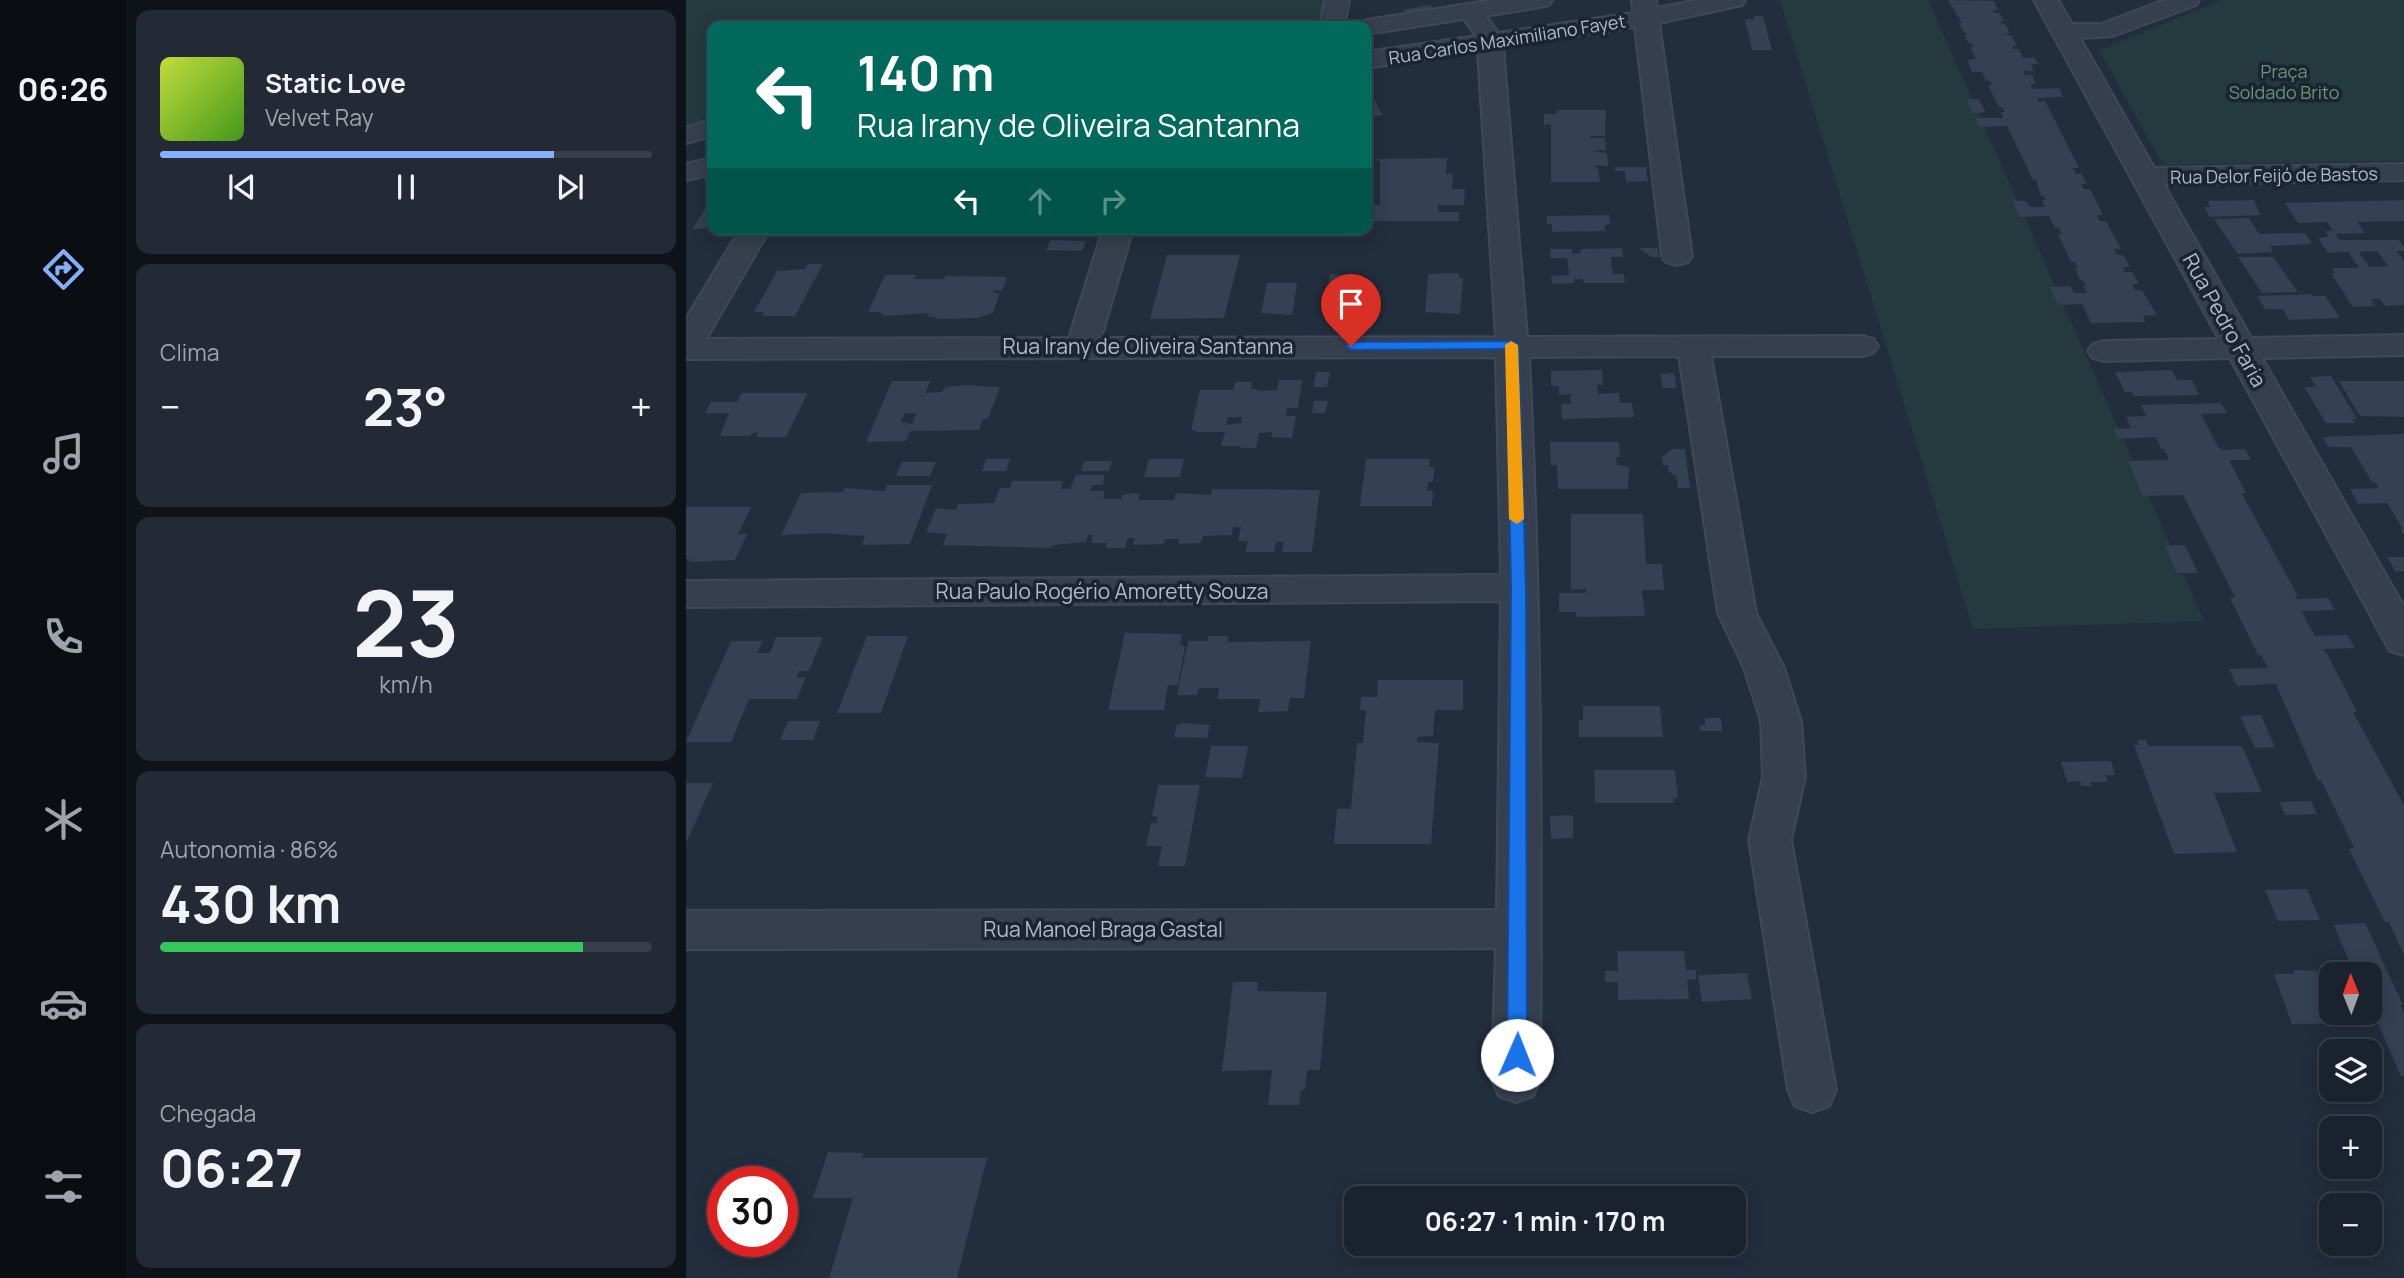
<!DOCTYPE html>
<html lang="pt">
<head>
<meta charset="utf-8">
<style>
  :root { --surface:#1a222e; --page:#232a36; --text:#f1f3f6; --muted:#9fa4aa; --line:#383f4a; --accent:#84b0fb }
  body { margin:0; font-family:Manrope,sans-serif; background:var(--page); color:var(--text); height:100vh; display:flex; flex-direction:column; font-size:26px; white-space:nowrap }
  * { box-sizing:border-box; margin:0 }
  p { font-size:23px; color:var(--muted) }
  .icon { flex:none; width:38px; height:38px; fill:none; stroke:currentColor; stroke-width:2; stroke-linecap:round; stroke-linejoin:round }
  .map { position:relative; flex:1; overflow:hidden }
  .side { display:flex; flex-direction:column; gap:10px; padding:10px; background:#0e1319; width:560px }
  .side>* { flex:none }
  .banner { position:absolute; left:21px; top:21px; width:665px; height:214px; border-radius:14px; box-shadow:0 4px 18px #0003,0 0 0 2px var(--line); background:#00695c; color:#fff; overflow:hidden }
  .needle { width:46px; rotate:359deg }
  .controls { position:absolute; left:1633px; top:962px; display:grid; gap:14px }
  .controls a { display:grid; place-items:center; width:63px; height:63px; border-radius:14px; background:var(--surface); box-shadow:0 4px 18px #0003,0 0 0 2px var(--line); font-size:35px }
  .speed { position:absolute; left:21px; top:1166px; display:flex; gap:14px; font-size:35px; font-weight:700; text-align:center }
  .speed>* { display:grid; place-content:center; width:91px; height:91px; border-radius:50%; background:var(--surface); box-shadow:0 4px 18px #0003,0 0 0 2px var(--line); line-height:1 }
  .speed .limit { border:10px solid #d22; background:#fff; color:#111 }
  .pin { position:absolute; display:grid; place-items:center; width:60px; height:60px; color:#fff; margin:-72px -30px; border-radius:50% 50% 50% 0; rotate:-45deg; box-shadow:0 0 7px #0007 }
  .pin .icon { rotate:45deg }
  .me { position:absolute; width:77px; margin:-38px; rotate:1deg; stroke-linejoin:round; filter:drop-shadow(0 0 5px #0008) }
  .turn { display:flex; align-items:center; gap:24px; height:147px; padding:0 35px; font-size:32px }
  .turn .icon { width:91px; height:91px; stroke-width:2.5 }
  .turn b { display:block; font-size:49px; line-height:60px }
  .lanes { display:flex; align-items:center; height:66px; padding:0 35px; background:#0003; justify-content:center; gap:35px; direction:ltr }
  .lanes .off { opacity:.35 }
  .big { font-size:52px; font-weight:700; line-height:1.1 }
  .side .card { flex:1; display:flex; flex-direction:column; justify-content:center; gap:10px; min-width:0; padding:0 24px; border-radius:14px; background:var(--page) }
  .side .dial { align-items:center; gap:0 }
  .dial b { font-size:91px; line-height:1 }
  .song { display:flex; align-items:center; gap:21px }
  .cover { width:84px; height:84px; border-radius:10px; background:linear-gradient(135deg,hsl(70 70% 55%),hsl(100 70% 35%)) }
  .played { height:7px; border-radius:4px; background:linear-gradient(90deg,var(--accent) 80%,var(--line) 80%) }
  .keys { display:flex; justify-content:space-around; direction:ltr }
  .heat { display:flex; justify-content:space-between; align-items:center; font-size:38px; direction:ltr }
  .charge { height:10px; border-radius:5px; background:linear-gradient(90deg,#34c759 86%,var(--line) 0) }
  .trip { position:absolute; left:658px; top:1186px; width:402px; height:70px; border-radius:14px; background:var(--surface); box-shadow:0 4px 18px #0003,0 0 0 2px var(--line); font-weight:700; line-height:70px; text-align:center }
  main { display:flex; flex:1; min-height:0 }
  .dock { display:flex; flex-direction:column; width:126px; justify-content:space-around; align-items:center; background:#0a0e12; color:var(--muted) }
  .dock .icon { width:49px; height:49px }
  .dock .current { color:var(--accent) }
  .dock b { font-size:32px; color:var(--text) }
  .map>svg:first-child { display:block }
  .green { fill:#243a3e }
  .building { fill:#344153; fill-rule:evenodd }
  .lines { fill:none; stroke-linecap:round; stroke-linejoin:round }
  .minor-casing { stroke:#3f4856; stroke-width:4 }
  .minor { fill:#363f4d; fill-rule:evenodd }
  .route { fill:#1a73e8; stroke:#114b97; stroke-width:2 }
  .slow { fill:#f59e0b }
  .labels { text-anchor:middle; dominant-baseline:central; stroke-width:7; stroke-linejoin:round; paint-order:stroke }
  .far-street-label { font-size:18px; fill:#b1bac8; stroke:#1b2432 }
  .far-park-label { font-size:18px; fill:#689a74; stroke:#1b2432 }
  .street-label { font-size:21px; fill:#b1bac8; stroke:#1b2432 }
</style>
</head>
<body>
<main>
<nav class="dock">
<b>06:26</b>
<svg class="icon current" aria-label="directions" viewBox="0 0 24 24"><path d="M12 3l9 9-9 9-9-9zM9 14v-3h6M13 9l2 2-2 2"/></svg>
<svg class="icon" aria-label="music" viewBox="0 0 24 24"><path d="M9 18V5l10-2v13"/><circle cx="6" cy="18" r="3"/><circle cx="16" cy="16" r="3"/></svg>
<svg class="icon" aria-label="phone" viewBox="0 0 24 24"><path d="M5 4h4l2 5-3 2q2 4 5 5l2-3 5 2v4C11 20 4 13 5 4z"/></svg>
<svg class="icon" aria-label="climate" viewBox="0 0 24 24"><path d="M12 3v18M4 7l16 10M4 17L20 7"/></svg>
<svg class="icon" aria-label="car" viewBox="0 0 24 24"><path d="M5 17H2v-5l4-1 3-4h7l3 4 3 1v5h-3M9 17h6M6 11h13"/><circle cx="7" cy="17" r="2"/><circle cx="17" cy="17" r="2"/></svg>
<svg class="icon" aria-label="filters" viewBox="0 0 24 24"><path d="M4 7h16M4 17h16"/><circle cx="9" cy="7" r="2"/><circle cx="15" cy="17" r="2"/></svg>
</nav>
<section class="side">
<div class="card">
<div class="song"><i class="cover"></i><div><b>Static Love</b><p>Velvet Ray</p></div></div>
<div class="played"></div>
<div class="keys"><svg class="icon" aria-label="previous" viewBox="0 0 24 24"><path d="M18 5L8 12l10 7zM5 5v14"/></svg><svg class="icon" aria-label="pause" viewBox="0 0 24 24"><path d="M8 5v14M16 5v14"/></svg><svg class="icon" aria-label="next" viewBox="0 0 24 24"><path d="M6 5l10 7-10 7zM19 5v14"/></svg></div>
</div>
<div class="card"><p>Clima</p>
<div class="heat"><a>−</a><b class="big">23°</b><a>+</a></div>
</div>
<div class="card dial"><b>23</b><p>km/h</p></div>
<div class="card"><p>Autonomia · 86%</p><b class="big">430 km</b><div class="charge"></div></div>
<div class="card"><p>Chegada</p><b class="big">06:27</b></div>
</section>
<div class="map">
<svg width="1718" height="1278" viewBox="0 0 1718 1278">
  <rect width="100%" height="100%" fill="#222d3d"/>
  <!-- green -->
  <path class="green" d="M0,0H645L640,24L622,26H26V116L0,125Z
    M1094,0H1242L1518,621L1287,629Z
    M1536,0H1718V161L1477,165L1413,50Z"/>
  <!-- building -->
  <path class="building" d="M1262,0L1308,1L1312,10H1307L1308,13H1314L1318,21L1313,22L1320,25L1324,33L1319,34L1326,36L1331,46H1326L1327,49H1333L1337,58H1349L1352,64H1345L1348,71H1338L1339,75H1346L1350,84H1344L1347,89L1373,88L1377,97L1351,98L1353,102L1359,101L1393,168H1387L1390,174L1395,173L1401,184H1395L1398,189H1404L1417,215H1411L1414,221H1420L1435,249H1428L1431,255H1437L1444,267H1437L1439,272H1446L1453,284H1446L1449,290H1456L1471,315L1457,316L1459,322L1405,323L1396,304L1372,305L1364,287L1384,286L1388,293H1401L1397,286H1400L1397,280H1394L1389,268H1392L1389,262H1385L1372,234H1376L1373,228H1369L1363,216L1333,217L1326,201H1340L1344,207H1359L1356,200H1360L1358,196H1355L1350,180H1347L1321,126L1293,127L1289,118H1317L1315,112H1319L1316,107H1313L1302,85H1306L1304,81H1300L1296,72H1286L1281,60L1290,59L1284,47H1288L1286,43H1282L1278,35H1282L1277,31L1273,23H1276Z
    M744,5L749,11L720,14L717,10Z
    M1068,16H1077L1086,50H1066L1059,19H1068Z
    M681,90L685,94L697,115L681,118Z
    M1280,99H1293L1299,112L1287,113Z
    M871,110H920L919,136H904V138H919L920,150L905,151L921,153L922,166H907L912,168L914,182H865V124L858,125V114H871Z
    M761,158L760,174H767L766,189H779L778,205H752V212H773V221H681L683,205H694V161L689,159Z
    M929,167H960L962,181L940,182L939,171H929Z
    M26,198V228L6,229Z
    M1568,200L1574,215L1524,217L1518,207H1524L1522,201Z
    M1718,200V221L1671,222L1679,233L1649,234L1654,240H1713L1718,247V251H1711L1718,261V305L1699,306L1694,299H1685L1689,306L1667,307L1645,273H1649L1646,268H1673L1662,252L1642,253L1632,238L1643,237L1639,231H1647L1641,222L1612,223L1599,203ZM1691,251L1702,266L1684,267L1673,252Z
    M923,215L924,224L919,225V231L866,232V224H861V216Z
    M1563,218L1573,234L1619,233L1626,244L1584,246L1587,252L1552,254L1528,219Z
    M364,240L400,241L396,251L360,250Z
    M936,248L937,257H925L927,274H938L939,283H898L897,279H888L889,283L866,284L865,276L883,275L882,266L881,258H864V249H886V254L895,253V249Z
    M953,248H971L973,257H966Z
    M481,255H554L538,318L464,319Z
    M1552,257H1587L1612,292L1576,293Z
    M122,264H137L109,316H76L78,312H68L91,271L119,269Z
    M773,273V278H777L774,314L739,312L742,274Z
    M644,274L674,276L670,307H639Z
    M199,275H230L228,279H258L260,276L321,277L316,291L309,290L307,293H314L307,313L291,318L250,319L251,317H242L243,313L198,316L194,312H182Z
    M581,283H611L606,315L575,313Z
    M1625,294L1627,296H1639L1654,318L1603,320L1597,309H1579L1571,296Z
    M916,370L917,385H911L912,394L933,393L934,403H946L948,417L876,419L875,404H885V394L873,395V386H865V371Z
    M1486,370L1491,380H1506L1513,395L1448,396L1446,392H1439L1429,372Z
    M630,372H644L641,387H628Z
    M988,373L991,388H976L975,374Z
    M1645,376L1671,419H1666L1669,423H1640L1618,387H1630L1624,377Z
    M593,380H616L612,408H601L600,416H610L606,438L585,437L586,432L573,433L570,448H555V446H535L539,432H509V430H505L514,390H547L549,382H566L565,389H571V391L591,390ZM542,417H556L555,423L540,425Z
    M206,381H245L239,393L255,392L260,387L279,385L314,387L302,419H297L293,430L224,431L220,441L180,442ZM219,413H231L226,424L215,422Z
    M1653,381H1718V417L1674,416Z
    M56,393H122L100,437H70L72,432L66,433L64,436H34L43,413H19L25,402H51Z
    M628,401H642L639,413H626Z
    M1535,403L1541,413L1515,414L1532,447L1537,450L1559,449L1565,460H1543L1560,493L1556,494L1612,596H1609L1610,599L1642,598L1649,610L1616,611L1622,624L1629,636L1661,635L1669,648L1636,649L1641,653L1671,712H1667L1718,805V955L1703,922H1699L1663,849L1668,848L1635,780L1632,781L1590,684L1551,686L1543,669L1582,668L1575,655H1572L1544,598L1549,597L1497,495L1457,496L1442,461L1483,460L1478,449H1475L1470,437L1431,439L1427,429L1445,428L1440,417L1460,416L1455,405Z
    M1718,434V536L1714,529H1717L1701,503L1672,504L1664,489L1693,488L1689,482H1686L1665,447H1643L1636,437Z
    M864,442H933L934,457H930L931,465L943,467L942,489H872L871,465H865Z
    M986,449H999L1004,488H992L990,476L983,472L982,465H977L976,457Z
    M300,459H324L320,471H296Z
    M463,459H498L494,477H458Z
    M680,459H744L743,467H748L747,482H742L741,491H747L746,506H674Z
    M398,461H426L423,471H395Z
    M216,462H250L244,476H210Z
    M390,475H419L417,485H406L404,491H419L417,499H435L436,495L448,493L454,494L452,500H488L490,493L525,495L526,489L634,490L626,552H596L598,542H590L588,552H559L562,541H552L555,527H547L546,535L517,536L515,543L493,544V539H479L478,544L447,545L449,538H442L439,548H420L421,543H405L407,535H402L400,542L367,545L366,548L257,545L261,534L240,532L250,508L270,510L272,504L308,503L314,488H324L326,481H377L375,489H384Z
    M201,485H246L224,544L176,545L179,536L138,533L95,535L115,493L157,492L158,488L199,491Z
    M0,507H65L52,534H61L49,560L3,562L4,559H0Z
    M885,514H957L960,564H976L978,590H956L959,616L890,617V612H873V593H900V589L885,590Z
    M1499,545L1512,573H1491L1479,546Z
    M1701,557H1718V571L1710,572Z
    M439,633L496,634L494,644L499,647L492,685H482L478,710H422Z
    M181,636H222L195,713H151Z
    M522,636H542L541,642L625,641L618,698H604L602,711L572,712L574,699H531L533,688H513L511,695H491L502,641H522Z
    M90,637H137L123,671H113L111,678L120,677L111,699H63L45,742H0L45,641H77L71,653H84Z
    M692,680H777V710H749L747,736L731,737V742L753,743L745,844H648L651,809H665L671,743H677L680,710H674L675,697H691Z
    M897,706H974L977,737H893V720H897Z
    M1575,715L1589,747L1569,748L1554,716Z
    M1019,718H1035L1036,731H1014V725H1019Z
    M102,721H134L127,740H94Z
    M499,723L524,725L521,738L488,737L491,725Z
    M1451,740H1460L1462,746H1556L1576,792L1528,793L1551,852L1488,854L1448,745H1453Z
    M525,746H562L556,778L519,777Z
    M1425,761L1429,775H1420L1422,782H1404L1405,786H1395L1394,781L1381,782L1375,762Z
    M908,770H989L992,798H987L988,803H909Z
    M0,783H27L0,843Z
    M472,785H514L499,866H472L476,846H460L465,823H471L472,817L466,816Z
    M1625,801L1631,814L1599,815L1593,802Z
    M880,815L887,816V838L865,839L864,816Z
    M1621,889L1634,920L1592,921L1579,890Z
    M1679,923L1717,1005H1714L1718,1013V1076H1715L1684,1006V975H1669L1648,925Z
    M931,951H998L1000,970H1010V979L1001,980L1003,999L932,1000V982H919V971H932Z
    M1607,970L1644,971L1645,1013H1664L1667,1023L1606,1024L1588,974H1609Z
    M1061,973L1066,999L1016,1002L1012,975Z
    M547,982H572L571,991L641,992L634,1070H621L619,1090H615L613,1105H582L586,1070L536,1071Z
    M142,1152L178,1153L176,1158H301L271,1278H143L167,1198H127Z"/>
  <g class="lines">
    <!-- minor casing -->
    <g class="minor-casing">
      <path id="minor" d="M639,0H663L658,26H634Z
        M807,0H866L863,5L854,7L800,16L812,33L947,13L946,0H970L971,8L1012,0H1059L1056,5L973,23L1006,256L1002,262L991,265L980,262L976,256L949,27L817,47L841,337L1176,336L1187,339L1192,346L1187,353L1176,356H1025L1070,613L1098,668L1115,721L1119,777L1105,840L1150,1090L1143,1106L1126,1112L1109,1106L1102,1090L1063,840L1077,777L1075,721L1058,668L1032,613L993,356L843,357C855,598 856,839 854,1080L847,1096L830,1102L813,1096L806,1080L810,948L0,949V911L811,910L815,601L0,607V581L815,575L810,357L0,359V319L54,229H84L20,339L383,338L417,229H447L415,338L810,337L792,51L681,68V52L790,36L778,19L681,34V26H669L672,22L681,20Z
        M1348,0H1372L1386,24H1415L1479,0H1513L1510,5L1427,36L1394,38L1468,168L1718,164V180L1478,185L1565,338L1718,335V355L1576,358L1718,607V655L1704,651L1544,358L1418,361L1407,358L1402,351L1407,344L1418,341L1533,339Z
        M26,120V136L0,143V127Z
        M26,158V174L0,180V164Z"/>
    </g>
    <!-- minor -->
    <use href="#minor" class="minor"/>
  </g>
  <!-- route -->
  <path class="route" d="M826,341L833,345L840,588L841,1055L838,1061L831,1064L824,1061L821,1055L825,588L820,349L665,350L659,346L665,342Z"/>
  <!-- slow -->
  <path class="slow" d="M825,341L832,345L838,519L831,524L823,519L819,345Z"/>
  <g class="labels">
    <!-- far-street labels -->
    <g class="far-street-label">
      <text transform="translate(821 39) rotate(-9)">Rua Carlos Maximiliano Fayet</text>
      <text transform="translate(1588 175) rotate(-1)">Rua Delor Feijó de Bastos</text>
    </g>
    <!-- far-park labels -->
    <g class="far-park-label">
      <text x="1598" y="71">Praça<tspan x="1598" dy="21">Soldado Brito</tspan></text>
    </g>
    <!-- street labels -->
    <g class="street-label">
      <text transform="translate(1539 320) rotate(61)">Rua Pedro Faria</text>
      <text x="462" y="346">Rua Irany de Oliveira Santanna</text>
      <text x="416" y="591">Rua Paulo Rogério Amoretty Souza</text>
      <text x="417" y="929">Rua Manoel Braga Gastal</text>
    </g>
  </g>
</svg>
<div class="controls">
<a><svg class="needle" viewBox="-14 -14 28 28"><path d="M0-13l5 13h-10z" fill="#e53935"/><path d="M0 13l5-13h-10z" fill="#9fa4aa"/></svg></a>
<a><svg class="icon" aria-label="layers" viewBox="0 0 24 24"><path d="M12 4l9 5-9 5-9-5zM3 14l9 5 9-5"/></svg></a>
<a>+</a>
<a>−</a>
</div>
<div class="speed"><div class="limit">30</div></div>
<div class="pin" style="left:665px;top:346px;background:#d93025"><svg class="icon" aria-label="arrive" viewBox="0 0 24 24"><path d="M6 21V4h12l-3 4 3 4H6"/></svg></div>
<svg class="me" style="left:831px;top:1055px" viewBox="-20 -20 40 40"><circle r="19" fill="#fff"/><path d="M0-13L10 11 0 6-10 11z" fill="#1a73e8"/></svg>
<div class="trip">06:27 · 1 min · 170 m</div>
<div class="banner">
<div class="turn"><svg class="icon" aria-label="left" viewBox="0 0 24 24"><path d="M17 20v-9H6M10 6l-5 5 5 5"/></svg><div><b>140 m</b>Rua Irany de Oliveira Santanna</div></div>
<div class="lanes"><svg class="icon" aria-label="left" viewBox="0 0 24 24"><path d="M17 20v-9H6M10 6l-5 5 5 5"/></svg><svg class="icon off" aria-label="ahead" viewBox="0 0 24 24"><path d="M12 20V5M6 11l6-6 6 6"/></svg><svg class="icon off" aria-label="right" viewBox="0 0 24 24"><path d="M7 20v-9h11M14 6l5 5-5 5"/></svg></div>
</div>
</div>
</main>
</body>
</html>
